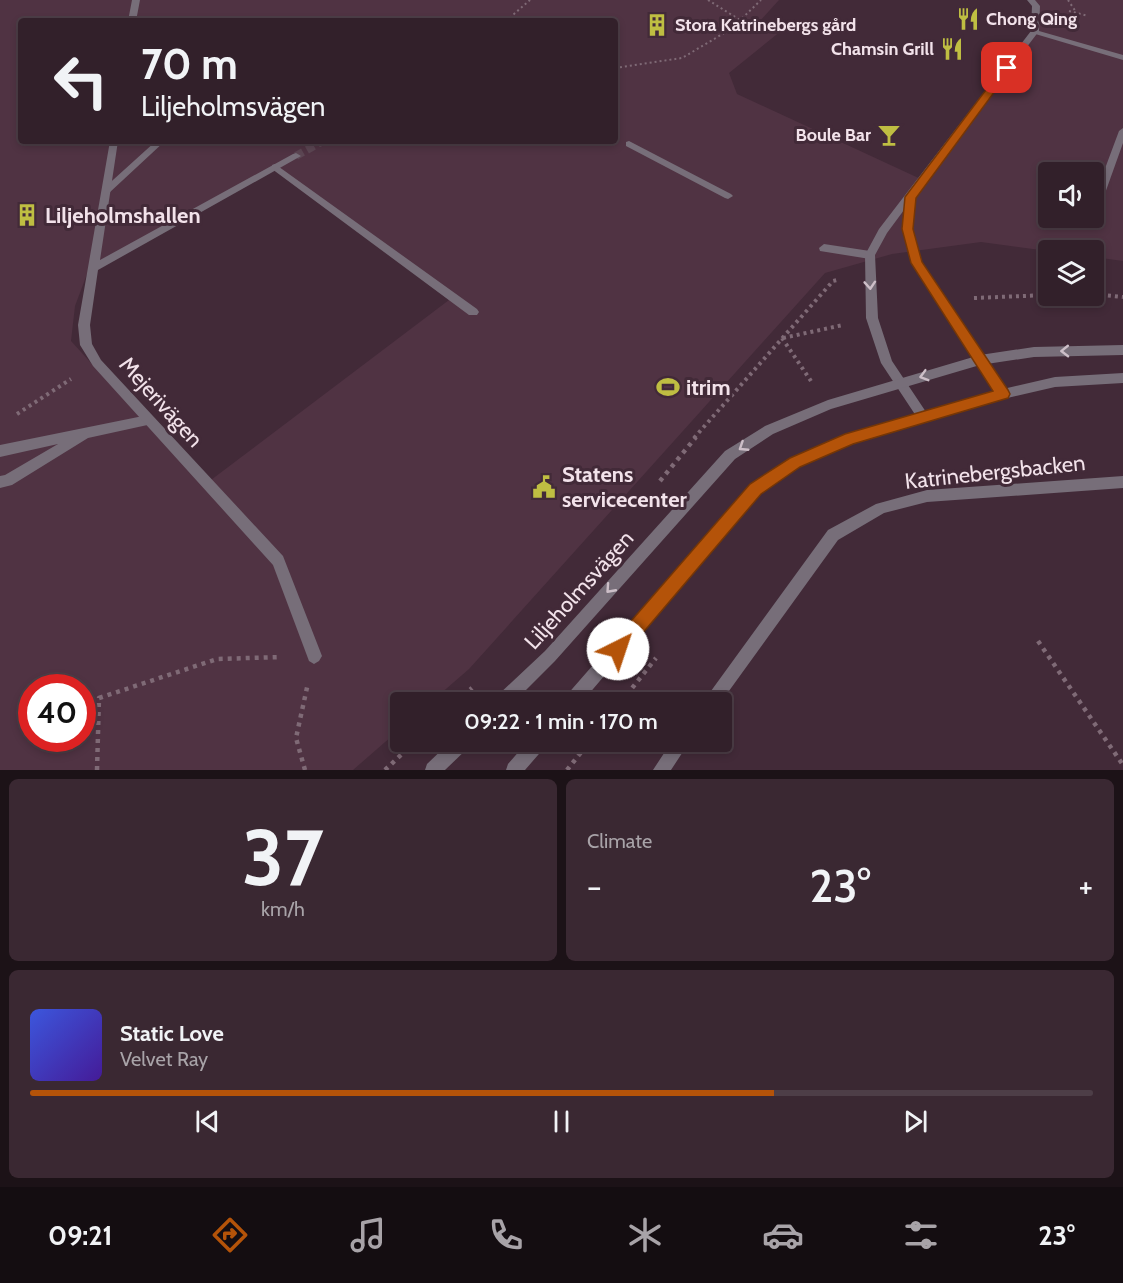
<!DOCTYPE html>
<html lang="en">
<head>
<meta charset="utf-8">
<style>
  :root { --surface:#32202a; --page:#3a2832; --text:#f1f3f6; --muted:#a8a3a8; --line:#4d3e47; --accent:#b45309 }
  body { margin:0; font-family:Cabin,sans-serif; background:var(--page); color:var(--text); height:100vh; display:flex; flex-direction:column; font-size:22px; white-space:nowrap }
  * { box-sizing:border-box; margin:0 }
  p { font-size:20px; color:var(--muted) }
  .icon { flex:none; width:33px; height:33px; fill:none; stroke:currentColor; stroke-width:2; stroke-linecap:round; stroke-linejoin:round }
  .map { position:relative; height:770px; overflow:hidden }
  .panel { display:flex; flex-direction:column; gap:9px; padding:9px; background:#1c1217; flex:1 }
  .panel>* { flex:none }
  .guide { position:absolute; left:18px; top:18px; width:600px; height:126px; border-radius:6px; box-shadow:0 3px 9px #0003,0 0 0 2px var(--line); background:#32202a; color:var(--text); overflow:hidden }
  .buttons { position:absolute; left:1038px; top:162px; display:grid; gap:12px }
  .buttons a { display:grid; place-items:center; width:66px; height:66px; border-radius:6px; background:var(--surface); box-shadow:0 3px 9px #0003,0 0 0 2px var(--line); font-size:30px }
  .speed { position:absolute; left:18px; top:674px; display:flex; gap:12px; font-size:30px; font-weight:700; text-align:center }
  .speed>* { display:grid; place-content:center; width:78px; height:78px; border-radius:50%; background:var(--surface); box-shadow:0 3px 9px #0003,0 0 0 2px var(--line); line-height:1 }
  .speed .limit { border:9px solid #d22; background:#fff; color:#111 }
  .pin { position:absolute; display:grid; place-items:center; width:51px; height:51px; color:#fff; margin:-26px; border-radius:12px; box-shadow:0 3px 9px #0006 }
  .me { position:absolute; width:66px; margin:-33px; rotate:41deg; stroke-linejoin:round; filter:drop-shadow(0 0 4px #0008) }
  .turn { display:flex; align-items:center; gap:21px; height:126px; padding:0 24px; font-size:27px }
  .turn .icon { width:78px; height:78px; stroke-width:2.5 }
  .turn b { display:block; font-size:42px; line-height:51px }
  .big { font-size:45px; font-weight:600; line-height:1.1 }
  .panel .card { flex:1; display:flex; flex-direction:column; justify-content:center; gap:9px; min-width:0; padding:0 21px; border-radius:9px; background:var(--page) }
  .panel .dial { align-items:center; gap:0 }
  .dial b { font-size:78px; line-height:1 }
  .song { display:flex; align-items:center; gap:18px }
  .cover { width:72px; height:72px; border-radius:9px; background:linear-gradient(135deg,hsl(230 70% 55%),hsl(260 70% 35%)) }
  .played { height:6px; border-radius:3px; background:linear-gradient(90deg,var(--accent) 70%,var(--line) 70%) }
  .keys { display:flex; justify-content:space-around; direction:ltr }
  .heat { display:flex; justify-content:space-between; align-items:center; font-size:33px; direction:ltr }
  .panel .tiles { flex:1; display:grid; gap:9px; grid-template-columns:1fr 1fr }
  .card:last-child { grid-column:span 2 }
  .trip { position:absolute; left:390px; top:692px; width:342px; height:60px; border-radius:6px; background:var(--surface); box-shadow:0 3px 9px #0003,0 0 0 2px var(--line); font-weight:600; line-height:60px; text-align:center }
  .tab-bar { display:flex; height:96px; justify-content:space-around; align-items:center; background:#140d11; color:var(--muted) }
  .tab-bar .icon { width:42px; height:42px }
  .tab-bar .on { color:var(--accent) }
  .tab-bar b { font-size:27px; color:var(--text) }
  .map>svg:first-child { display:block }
  .built { fill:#503343; fill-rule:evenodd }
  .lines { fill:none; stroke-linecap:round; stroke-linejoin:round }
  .minor-tunnel { stroke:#5c4653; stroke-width:8; stroke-dasharray:8 4.5; stroke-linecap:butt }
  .path-far2 { stroke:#7f6a76; stroke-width:2; stroke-dasharray:2 3; stroke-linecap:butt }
  .path-far1 { stroke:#7f6a76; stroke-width:4; stroke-dasharray:3 4; stroke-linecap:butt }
  .path { stroke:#7f6a76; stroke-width:4.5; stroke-dasharray:4 5; stroke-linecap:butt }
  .service { fill:#776e79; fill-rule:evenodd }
  .minor { fill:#776e79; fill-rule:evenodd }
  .tertiary { fill:#776e79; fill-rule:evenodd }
  .oneway { stroke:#cdbfc8 }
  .route { fill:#b45309; stroke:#753606; stroke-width:1.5 }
  .labels { text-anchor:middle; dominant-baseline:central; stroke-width:6; stroke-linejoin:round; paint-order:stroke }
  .far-poi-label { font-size:18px; font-weight:bold; fill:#f2e2ea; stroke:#422a38; text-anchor:start }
  .poi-label { font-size:22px; font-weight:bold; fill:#f2e2ea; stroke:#422a38; text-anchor:start }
  .street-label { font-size:22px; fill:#f2e2ea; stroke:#422a38 }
</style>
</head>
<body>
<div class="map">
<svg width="1123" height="770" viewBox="0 0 1123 770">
  <rect width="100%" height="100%" fill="#422a38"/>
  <!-- built -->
  <path class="built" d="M0,0H779L760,21L781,31L729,73L737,94L925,181L1038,28L1033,0H1123V261L1094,257V250L1048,251L981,242L892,254L825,273L469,669L431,702H400V729L353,770H0ZM21,21H615V141H21ZM275,168L449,300L203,486L71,341L75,306L87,274ZM1048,172H1094V218H1048ZM32,687H82V738H32Z"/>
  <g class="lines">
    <!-- minor-tunnel -->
    <path class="minor-tunnel" d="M296,156L323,141"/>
    <!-- path-far2 -->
    <path class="path-far2" d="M708,0L740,20
      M1068,0L1076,12
      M1069,11L1088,16
      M506,21L530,0
      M615,68L682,58L731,29L761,0"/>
    <!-- path-far1 -->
    <path class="path-far1" d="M1094,294L1123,297
      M974,298L1048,295
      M782,338L811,381
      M783,338L843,325
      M17,414L71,379
      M694,438L833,281L837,280"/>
    <!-- path -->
    <path class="path" d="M660,481L696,437
      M1038,641L1123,765
      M457,702L472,688
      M621,702L656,658
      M97,770L99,698L217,659L281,657
      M305,770L296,738L308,683
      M385,770L404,752
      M567,770L590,741"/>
    <!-- service -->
    <path class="service" d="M1032,29L1123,55V60L1032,33Z
      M1123,128V143L1103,199L1098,202L1095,201L1094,198L1119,131Z
      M156,141H165L109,193H103V189Z
      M629,141L731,194L733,196L728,199L725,198L626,146V142Z
      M275,164L477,309L479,312L477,315H469L272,169V165Z
      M824,244L870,251L875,255L870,259L820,251L819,248Z
      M148,415L152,416L154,420L152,424L88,438L12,485L0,488V476L5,475L58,444L0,457V445Z"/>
    <!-- minor -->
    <path class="minor" d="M132,0H140L136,21H128Z
      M1027,0H1035L1040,6L1039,31L914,196L912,229L922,262L1007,390L1009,394L1007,398H999L912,263L902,229L904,210L887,233L875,255L878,318L892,361L930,418L928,422L924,423L920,422L881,363L866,318L865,255L879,229L1031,31L1032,6Z
      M110,141H118L100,260L293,154L296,153L301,156L98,270L90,325L92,344L101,360L283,556L322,656L319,661L314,664L309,661L273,565L93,366L80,345L78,325Z
      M1123,476V488L927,502L884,513L838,540L721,702H703L828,530L876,504L927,490Z
      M672,741H690L671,770H653Z"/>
    <!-- tertiary -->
    <path class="tertiary" d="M1123,345V355L1034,357L980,365L831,409L773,434L735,459L555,661L514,702H495L497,696L545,651L725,451L765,426L828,400L980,355L1034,347Z
      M1123,373V383L1055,387L1003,399L853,443L800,467L760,493L582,702H564L566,696L750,485L790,459L850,433L1003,389L1055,377Z
      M451,741H471L469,747L445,770H425L427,764Z
      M528,741H547L545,747L525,770H506L508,764Z"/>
  </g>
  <!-- one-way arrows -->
  <defs><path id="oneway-chevron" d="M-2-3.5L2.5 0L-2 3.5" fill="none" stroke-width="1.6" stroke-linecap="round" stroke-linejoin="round" transform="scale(1.5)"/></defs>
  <g class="oneway">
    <use href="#oneway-chevron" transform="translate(870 285) rotate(86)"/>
    <use href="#oneway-chevron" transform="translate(1065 351) rotate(179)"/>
    <use href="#oneway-chevron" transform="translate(924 376) rotate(164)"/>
    <use href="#oneway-chevron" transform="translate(743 447) rotate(147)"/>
    <use href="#oneway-chevron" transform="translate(610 589) rotate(132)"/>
  </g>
  <!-- route -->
  <path class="route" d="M1004,66L1012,68L916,198L913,229L922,262L1008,390L1010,394L1008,398L853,444L800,467L761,494L624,655L618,657L612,655L609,649L612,643L750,484L790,458L845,434L993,391L911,263L902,229L905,197Z"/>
  <!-- icons -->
  <defs>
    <g id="restaurant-bare" transform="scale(1.8)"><path d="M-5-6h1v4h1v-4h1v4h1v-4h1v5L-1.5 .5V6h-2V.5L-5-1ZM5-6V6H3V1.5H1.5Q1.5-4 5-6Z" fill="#bfbe42" stroke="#422a38" stroke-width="2.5" paint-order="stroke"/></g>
    <g id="building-bare" transform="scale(1.8)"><path d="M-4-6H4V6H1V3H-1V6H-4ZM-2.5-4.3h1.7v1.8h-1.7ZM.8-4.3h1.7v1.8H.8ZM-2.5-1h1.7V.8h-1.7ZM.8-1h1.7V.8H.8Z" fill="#bfbe42" stroke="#422a38" stroke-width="2.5" paint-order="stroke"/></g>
    <g id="bar-bare" transform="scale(1.8)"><path d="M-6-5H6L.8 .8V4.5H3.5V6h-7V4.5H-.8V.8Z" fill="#bfbe42" stroke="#422a38" stroke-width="2.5" paint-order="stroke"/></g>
    <g id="stadium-bare" transform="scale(1.8)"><path d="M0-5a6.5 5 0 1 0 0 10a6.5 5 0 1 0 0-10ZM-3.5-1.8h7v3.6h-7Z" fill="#bfbe42" stroke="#422a38" stroke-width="2.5" paint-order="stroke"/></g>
    <g id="civic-bare" transform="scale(1.8)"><path d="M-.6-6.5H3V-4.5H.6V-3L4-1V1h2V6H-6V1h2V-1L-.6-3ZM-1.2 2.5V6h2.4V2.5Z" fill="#bfbe42" stroke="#422a38" stroke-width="2.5" paint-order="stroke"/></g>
  </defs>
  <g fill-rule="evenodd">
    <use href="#restaurant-bare" x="968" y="19"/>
    <use href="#building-bare" x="657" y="25"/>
    <use href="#restaurant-bare" x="952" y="49"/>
    <use href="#bar-bare" x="889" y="135"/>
    <use href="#building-bare" x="27" y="215"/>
    <use href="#stadium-bare" x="668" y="387"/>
    <use href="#civic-bare" x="544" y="487"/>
  </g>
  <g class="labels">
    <!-- far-poi labels -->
    <g class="far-poi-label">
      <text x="986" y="19">Chong Qing</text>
      <text x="675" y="25">Stora Katrinebergs gård</text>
      <text x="934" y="49" text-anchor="end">Chamsin Grill</text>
      <text x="871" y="135" text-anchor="end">Boule Bar</text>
    </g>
    <!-- poi labels -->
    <g class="poi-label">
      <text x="45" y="215">Liljeholmshallen</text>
      <text x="686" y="387">itrim</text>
      <text x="562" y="474">Statens<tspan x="562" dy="25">servicecenter</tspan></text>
    </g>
    <!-- street labels -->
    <g class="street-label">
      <text transform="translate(161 402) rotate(48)">Mejerivägen</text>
      <text transform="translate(995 472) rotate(-6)">Katrinebergsbacken</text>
      <text transform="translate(579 590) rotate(-48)">Liljeholmsvägen</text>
    </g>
  </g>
</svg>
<div class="buttons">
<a><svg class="icon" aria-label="sound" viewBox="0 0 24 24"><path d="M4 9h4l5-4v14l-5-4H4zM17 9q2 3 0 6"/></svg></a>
<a><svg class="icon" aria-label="layers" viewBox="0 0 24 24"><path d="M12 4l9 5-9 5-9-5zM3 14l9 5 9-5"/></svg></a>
</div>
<div class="speed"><div class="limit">40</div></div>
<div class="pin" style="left:1007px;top:68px;background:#d93025"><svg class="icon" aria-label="arrive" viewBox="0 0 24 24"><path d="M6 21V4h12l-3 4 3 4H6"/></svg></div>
<svg class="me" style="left:618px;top:649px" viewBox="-20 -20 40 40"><circle r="19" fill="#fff"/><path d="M0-13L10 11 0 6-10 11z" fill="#b45309"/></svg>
<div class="trip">09:22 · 1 min · 170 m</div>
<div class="guide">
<div class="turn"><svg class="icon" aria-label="left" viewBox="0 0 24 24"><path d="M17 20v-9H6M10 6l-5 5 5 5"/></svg><div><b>70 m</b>Liljeholmsvägen</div></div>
</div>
</div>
<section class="panel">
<div class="tiles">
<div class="card dial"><b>37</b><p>km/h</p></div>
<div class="card"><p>Climate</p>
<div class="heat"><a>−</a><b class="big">23°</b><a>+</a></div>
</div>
<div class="card">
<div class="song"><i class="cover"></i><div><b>Static Love</b><p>Velvet Ray</p></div></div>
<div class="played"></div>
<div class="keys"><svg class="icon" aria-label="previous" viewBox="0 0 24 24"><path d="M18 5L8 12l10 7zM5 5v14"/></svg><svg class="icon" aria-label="pause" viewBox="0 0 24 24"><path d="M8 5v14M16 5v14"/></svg><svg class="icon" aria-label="next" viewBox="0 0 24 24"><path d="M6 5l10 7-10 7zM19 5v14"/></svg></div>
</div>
</div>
</section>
<nav class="tab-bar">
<b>09:21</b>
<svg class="icon on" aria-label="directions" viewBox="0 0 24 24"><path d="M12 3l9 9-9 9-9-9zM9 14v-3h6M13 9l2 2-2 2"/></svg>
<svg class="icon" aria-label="music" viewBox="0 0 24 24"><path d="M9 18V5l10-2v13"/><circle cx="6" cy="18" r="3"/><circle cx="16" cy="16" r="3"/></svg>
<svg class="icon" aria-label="phone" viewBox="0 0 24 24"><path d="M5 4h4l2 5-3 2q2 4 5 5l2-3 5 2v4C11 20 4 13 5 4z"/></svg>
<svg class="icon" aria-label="climate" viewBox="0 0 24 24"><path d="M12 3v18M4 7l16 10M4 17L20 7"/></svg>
<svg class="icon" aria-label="car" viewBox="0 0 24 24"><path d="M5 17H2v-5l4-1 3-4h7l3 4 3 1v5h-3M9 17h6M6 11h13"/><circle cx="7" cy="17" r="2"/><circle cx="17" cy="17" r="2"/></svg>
<svg class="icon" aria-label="filters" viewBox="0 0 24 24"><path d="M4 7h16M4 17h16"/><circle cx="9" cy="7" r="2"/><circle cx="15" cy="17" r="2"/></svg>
<b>23°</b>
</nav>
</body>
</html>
